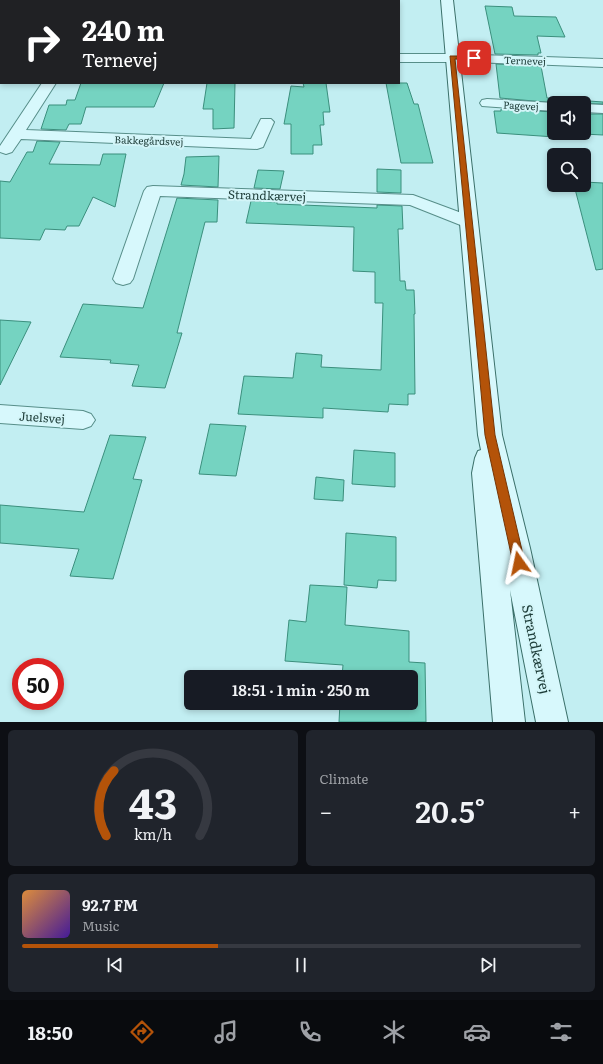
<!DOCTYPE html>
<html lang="en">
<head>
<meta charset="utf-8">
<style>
  :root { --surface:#171b24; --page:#20242c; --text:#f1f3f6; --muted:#9ea1a6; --line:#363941; --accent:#b45309 }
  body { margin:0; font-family:Literata,serif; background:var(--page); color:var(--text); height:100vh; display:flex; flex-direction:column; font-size:15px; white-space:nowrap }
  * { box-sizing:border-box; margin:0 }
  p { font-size:13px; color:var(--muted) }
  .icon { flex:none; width:22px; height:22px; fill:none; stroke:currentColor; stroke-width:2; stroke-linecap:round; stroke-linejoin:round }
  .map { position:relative; height:722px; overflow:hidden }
  .side { display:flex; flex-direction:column; gap:8px; padding:8px; background:#0d0f14; flex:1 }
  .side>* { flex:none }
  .top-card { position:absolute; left:0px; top:0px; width:400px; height:84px; box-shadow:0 2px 6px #0003; background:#202124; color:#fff; overflow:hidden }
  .controls { position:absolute; left:547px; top:96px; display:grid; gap:8px }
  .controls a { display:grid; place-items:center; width:44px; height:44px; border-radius:6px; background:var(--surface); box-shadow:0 2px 6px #0003; font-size:20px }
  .speed { position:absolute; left:12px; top:658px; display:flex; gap:8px; font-size:20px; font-weight:700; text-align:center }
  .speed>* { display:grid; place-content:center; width:52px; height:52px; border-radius:50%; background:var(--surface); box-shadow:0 2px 6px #0003; line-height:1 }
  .speed .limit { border:6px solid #d22; background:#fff; color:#111 }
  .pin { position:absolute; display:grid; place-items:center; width:34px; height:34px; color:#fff; margin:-17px; border-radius:8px; box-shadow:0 2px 6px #0006 }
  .me { position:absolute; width:44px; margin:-22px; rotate:348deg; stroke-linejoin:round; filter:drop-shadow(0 0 3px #0008) }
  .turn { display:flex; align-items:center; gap:14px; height:84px; padding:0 16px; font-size:18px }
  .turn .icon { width:52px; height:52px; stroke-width:2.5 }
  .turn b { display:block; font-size:28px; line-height:34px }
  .big { font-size:30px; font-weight:600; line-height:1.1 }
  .side .widget { flex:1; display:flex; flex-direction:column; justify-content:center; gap:6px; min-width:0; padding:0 14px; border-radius:6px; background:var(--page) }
  .side .dial { align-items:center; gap:0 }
  .dial svg { height:104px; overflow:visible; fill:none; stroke:var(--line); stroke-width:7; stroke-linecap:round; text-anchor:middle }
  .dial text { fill:var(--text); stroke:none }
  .song { display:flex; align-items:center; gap:12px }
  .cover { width:48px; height:48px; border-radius:6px; background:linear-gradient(135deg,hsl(30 70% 55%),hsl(260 70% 35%)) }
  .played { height:4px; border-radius:2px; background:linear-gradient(90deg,var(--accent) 35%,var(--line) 35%) }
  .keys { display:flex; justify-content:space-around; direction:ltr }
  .heat { display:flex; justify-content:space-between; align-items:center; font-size:22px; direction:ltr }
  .side .tiles { flex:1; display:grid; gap:8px; grid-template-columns:1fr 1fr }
  .widget:last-child { grid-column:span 2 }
  .trip { position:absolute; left:184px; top:670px; width:234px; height:40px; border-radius:6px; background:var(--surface); box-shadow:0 2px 6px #0003; font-weight:600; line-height:40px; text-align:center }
  .dock { display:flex; height:64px; justify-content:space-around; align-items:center; background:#090b0e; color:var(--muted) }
  .dock .icon { width:28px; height:28px }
  .dock .active { color:var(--accent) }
  .dock b { font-size:18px; color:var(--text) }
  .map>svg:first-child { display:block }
  .building { fill:#75d3c1; stroke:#3b8f7d }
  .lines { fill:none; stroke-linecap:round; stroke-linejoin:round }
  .minor-casing { stroke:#578e89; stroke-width:2 }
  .tertiary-casing { stroke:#578e89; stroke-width:2 }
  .secondary-casing { stroke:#3b706a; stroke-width:2 }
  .minor { fill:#d7f8fc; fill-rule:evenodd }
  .tertiary { fill:#d7f8fc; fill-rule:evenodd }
  .secondary { fill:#d7f8fc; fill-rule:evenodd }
  .route { fill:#b45309; stroke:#753606 }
  .labels { text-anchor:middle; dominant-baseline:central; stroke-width:4; stroke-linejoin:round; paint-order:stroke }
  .far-street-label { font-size:10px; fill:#1d3c38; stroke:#d3f5f8 }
  .street-label { font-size:12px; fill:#1d3c38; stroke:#d3f5f8 }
  .near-street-label { font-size:14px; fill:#1d3c38; stroke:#d3f5f8 }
</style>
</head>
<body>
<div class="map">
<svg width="603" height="722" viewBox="0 0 603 722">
  <rect width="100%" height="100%" fill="#c2eef2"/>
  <!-- building -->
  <path class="building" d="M485,6L512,7L514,16L556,17L565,37L537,36L541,53H538V55L495,54Z
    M496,64L541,66L547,98L603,102V104L556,103L500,98Z
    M81,83H164L154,107H86L81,124H69L66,130L41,129L49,105H66L67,100H75Z
    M207,83H235L234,128L213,129V109H203Z
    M303,83H326L330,112H323L324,125H320L322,145H313V154H291V124H284L291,86L304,87Z
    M386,83H407L414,104H418L433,163H401Z
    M501,109L554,112V133H584V114H603V135L583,134L584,136L555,135V137L497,133L494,111H501Z
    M37,141L60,142L49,164L100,165L103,154H126L115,207L93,197L79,226H67L65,230L45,229L40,240L0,238V181L10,182L27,152H33Z
    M219,156L218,187L181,185L184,174L186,157Z
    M377,169L401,170V193L377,192Z
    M258,170L284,171L280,189L254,188Z
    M584,182L603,183V269L596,270L574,185H584Z
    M177,198L218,200L217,222H205L177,333H182L165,388L132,386L139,365L110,363L111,360L60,357L83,304L143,308Z
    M251,201L277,202V204L377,208V205L402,206L403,229H398L400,281H405L406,290H414L415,314H414L415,394H408V405L389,404L388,412L323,408V418L238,414L244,376L293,378L296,353L322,355L321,367L381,370L383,303H375V272L353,271L354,227L246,223Z
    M0,320L31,322L0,385Z
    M210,424L246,426L236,476L199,474Z
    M110,435L146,437L133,479L142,480L113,579L70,576L79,549L0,543V505L84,512Z
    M354,450L395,453V487L352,484Z
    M316,477L344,480L343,501L314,499Z
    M346,533L396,537V581L378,580L377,588L344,585Z
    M310,585L347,587L345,625L409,631V662L425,663L426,722H339L340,703H411V677H342L343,665L285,661L289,620L306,622Z"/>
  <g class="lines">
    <!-- minor casing -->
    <g class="minor-casing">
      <path id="minor" d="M0,0H12L1,1L0,5Z
        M297,0H309V1H297Z
        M399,54H452L457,55L459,58L457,61L452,62H399Z
        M0,59H1V67H0Z
        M42,83H56L26,130L251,139L261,119H271L274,122L263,147L257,149L21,139L12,152L6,154L0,152V146Z
        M487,99L554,103H556H554V111L482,106L480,103L482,100Z
        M584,104L603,105V113L584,112Z
        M153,186L413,195L475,218L478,222L475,226L469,227L463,226L410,205L160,196L133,279L130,283L123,285L116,283L113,279L144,191L147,187Z
        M0,405L83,411L91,414L95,420L91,426L83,429L0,423Z"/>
    </g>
    <!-- tertiary casing -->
    <g class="tertiary-casing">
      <path id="tertiary" d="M452,54L603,59V67L447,61L445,58L447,55Z"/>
    </g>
    <!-- secondary casing -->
    <g class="secondary-casing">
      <path id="secondary" d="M441,0H453L502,435L530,548L568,722H536L510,590L525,722H493L472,473L475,458L478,451L481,450L478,435Z"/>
    </g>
    <!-- minor -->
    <use href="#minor" class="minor"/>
    <!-- tertiary -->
    <use href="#tertiary" class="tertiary"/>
    <!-- secondary -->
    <use href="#secondary" class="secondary"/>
  </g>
  <!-- route -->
  <path class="route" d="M450,56H474L476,58L474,60L455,59L495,435L525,563L523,567L519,568L515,567L513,563L485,435Z"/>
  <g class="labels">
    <!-- far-street labels -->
    <g class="far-street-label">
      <text transform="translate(525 60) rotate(2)">Ternevej</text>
      <text transform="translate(521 105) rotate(3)">Pagevej</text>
      <text transform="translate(149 140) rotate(2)">Bakkegårdsvej</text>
    </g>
    <!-- street labels -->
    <g class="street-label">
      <text transform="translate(267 195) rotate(2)">Strandkærvej</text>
      <text transform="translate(42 417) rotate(4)">Juelsvej</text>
    </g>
    <!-- near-street labels -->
    <g class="near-street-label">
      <text transform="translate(537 649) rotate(78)">Strandkærvej</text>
    </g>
  </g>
</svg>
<div class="controls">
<a><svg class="icon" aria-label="sound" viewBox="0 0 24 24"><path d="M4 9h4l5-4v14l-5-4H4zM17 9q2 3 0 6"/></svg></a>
<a><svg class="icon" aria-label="search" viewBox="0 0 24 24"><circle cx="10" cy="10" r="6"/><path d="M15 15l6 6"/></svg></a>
</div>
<div class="speed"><div class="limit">50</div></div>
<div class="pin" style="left:474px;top:58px;background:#d93025"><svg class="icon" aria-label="arrive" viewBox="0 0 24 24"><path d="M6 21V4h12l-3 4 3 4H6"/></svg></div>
<svg class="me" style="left:519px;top:563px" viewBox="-20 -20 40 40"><path d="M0-17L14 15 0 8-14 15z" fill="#b45309" stroke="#fff" stroke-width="4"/></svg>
<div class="trip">18:51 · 1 min · 250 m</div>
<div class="top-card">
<div class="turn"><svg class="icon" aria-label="right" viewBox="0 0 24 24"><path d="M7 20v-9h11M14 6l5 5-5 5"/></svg><div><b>240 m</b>Ternevej</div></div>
</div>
</div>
<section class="side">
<div class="tiles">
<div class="widget dial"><svg viewBox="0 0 100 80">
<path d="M14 69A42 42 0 1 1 86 69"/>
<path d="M14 69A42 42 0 0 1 20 19" stroke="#b45309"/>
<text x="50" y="56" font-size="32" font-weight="700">43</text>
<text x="50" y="72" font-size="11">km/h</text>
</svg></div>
<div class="widget"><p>Climate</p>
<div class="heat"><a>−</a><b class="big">20.5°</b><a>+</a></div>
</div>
<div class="widget">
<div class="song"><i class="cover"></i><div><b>92.7 FM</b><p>Music</p></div></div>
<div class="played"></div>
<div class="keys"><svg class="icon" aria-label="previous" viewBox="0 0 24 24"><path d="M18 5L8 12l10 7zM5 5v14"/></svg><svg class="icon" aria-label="pause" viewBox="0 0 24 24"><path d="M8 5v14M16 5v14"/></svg><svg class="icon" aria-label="next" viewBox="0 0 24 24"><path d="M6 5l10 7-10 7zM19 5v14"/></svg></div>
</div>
</div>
</section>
<nav class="dock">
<b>18:50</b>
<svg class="icon active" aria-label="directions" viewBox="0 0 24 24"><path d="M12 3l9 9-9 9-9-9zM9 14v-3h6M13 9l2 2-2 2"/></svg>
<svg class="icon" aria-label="music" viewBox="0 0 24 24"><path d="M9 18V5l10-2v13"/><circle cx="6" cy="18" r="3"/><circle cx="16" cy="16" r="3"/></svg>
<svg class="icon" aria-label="phone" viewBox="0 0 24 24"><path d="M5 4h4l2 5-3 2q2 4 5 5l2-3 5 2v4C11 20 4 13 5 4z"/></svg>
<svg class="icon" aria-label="climate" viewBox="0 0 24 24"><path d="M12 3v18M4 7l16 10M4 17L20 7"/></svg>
<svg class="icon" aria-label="car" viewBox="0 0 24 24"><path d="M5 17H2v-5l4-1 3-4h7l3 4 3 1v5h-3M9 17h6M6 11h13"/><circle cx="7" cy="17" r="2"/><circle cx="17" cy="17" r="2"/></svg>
<svg class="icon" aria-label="filters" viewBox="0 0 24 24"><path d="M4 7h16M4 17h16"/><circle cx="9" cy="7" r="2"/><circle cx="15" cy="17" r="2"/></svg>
</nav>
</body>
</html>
